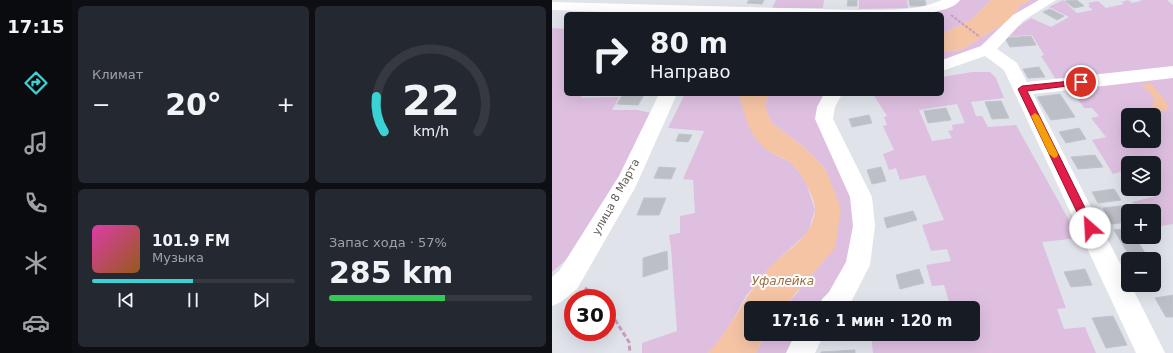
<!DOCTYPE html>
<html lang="ru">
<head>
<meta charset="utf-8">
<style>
  :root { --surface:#171b24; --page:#242831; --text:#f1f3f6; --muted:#9ea1a6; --line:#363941; --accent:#3bd2d5 }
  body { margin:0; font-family:"DejaVu Sans",sans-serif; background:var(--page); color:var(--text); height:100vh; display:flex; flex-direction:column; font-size:15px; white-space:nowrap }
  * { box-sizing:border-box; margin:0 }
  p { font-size:13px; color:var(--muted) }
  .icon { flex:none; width:22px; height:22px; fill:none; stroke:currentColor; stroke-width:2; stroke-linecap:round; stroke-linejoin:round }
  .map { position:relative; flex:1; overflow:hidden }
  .details { display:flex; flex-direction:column; gap:6px; padding:6px; background:#0d0f14; width:480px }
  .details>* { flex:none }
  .guide { position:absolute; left:12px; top:12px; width:380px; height:84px; border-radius:6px; box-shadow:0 4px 16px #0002; background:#171b24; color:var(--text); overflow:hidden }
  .controls { position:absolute; left:569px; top:108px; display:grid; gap:8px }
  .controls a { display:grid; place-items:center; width:40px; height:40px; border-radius:6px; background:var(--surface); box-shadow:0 4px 16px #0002; font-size:20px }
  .speed { position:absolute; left:12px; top:289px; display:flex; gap:8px; font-size:20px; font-weight:700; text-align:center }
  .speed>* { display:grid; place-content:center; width:52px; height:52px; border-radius:50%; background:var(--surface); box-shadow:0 4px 16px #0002; line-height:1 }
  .speed .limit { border:6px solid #d22; background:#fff; color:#111 }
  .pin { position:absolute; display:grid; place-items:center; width:34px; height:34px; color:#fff; margin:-17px; border:2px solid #fff; border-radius:50%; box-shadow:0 1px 4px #0007 }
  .me { position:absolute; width:44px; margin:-22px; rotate:334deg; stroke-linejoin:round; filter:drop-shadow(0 0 3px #0008) }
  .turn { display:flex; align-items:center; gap:14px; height:84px; padding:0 20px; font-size:18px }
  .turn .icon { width:52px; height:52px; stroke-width:2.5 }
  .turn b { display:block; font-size:28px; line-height:34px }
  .big { font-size:30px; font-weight:600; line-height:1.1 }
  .details .tile { flex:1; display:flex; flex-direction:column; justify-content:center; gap:6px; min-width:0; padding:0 14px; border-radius:6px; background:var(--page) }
  .details .dial { align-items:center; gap:0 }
  .dial svg { height:104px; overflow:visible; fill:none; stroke:var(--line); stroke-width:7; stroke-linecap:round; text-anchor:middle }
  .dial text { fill:var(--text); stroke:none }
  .song { display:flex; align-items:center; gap:12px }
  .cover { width:48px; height:48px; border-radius:6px; background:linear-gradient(135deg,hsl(320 70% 55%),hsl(30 70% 35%)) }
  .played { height:4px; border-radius:2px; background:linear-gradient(90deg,var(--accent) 50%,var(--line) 50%) }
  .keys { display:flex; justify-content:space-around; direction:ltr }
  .heat { display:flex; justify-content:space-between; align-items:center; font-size:22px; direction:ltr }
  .charge { height:6px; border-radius:3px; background:linear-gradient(90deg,#34c759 57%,var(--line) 0) }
  .details .tiles { flex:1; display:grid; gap:6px; grid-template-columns:repeat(2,1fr) }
  .trip { position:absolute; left:192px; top:301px; width:236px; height:40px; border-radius:6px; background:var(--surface); box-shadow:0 4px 16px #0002; font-weight:600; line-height:40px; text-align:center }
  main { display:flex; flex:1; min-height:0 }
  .tabs { display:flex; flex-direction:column; width:72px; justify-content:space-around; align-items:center; background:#090b0e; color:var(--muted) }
  .tabs .icon { width:28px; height:28px }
  .tabs .active { color:var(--accent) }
  .tabs b { font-size:18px; color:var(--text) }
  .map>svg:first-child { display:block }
  .green { fill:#debfe0; fill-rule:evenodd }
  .water { fill:#f5c4a5 }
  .building { fill:#bdbfc6; stroke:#bfc5ce }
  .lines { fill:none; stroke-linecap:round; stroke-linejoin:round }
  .path-far1 { stroke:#c79dbe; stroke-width:2; stroke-dasharray:3 1.5; stroke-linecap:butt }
  .path { stroke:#c79dbe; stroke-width:3; stroke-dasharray:5 2.5; stroke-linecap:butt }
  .minor { fill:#fff; fill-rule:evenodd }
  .route { fill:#e11d48; stroke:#92132f }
  .slow { fill:#f59e0b }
  .labels { text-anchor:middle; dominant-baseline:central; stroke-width:4; stroke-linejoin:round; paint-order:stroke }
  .street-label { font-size:11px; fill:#605c59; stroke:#fff }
  .water-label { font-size:12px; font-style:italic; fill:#9c6c43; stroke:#fff }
</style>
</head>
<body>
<main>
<nav class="tabs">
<b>17:15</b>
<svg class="icon active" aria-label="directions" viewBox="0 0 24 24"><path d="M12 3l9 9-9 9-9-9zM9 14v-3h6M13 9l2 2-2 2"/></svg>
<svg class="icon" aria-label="music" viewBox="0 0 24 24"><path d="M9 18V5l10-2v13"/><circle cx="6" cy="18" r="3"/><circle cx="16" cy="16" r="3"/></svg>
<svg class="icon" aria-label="phone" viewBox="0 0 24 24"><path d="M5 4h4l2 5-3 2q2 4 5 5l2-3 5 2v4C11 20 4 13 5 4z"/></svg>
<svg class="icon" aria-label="climate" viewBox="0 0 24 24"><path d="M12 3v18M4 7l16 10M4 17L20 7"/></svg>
<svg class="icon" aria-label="car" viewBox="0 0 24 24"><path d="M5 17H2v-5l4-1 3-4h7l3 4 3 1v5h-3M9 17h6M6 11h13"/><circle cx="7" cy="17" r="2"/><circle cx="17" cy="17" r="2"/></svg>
</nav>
<section class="details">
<div class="tiles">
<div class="tile"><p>Климат</p>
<div class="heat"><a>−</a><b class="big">20°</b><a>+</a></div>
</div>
<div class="tile dial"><svg viewBox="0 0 100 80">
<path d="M14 69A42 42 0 1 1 86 69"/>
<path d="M14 69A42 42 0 0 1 8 42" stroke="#3bd2d5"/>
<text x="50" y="56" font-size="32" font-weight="700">22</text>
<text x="50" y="72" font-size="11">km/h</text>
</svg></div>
<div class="tile">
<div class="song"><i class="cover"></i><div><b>101.9 FM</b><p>Музыка</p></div></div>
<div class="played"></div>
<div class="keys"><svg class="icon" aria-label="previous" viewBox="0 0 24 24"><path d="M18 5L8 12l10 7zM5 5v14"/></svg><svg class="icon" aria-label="pause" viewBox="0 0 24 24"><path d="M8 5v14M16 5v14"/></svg><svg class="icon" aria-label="next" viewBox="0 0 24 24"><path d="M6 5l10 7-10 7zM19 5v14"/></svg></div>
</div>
<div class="tile"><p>Запас хода · 57%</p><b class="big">285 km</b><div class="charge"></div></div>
</div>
</section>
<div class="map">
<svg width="621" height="353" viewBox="0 0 621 353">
  <rect width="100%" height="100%" fill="#e0e3ea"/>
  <!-- green -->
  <path class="green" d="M224,0H272L271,8H220Z
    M307,0H355L356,8L307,9Z
    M406,0H439L419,20L390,34V14H374L386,11Z
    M478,0H492L440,42L390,62V52L409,50L456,21L468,6Z
    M511,0L525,13L541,10L536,6L538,5L536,3L546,1L554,8L572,4L569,2L576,0L580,3L589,1L588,0H615L621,5V69L508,82L503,78L489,56L492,55L480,35L451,37L479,18L499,27L517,17L497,7Z
    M0,28L14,29V94H31L29,98L67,97L60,110H85L99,113L67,180L21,254L0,272Z
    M420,72H438L444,78L452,98L419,102L424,116H430L436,127L464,125L527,238L490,242L514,308L505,309L512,329L533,327L544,353H321L319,334H421V308H399L392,285L380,286L374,265L399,261L395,249L379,251L370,225L392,220L373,175L348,180L344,168L337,170L331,154L342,150L331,126L335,125L332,117L335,116L321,94H390V77ZM405,104L413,123L400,125L401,130L396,131L400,138L380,141L367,110Z
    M621,76V224L602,227V211H586L580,202L605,196L599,189H602V163H576V172L574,170L561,174L540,140L554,137L539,118L547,116L540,108H532L519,89ZM576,115H602V141H576Z
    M133,94H187L216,151L240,163L254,182L263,210L256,232L217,268L194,296L171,337L156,353H90V343L125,331L119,248L117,235L128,233V216L143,213L141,180L131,179L152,131L116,128Z
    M217,94H273L302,197L306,225L298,265L269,308H231L247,291L274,170L254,149L219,122L213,105Z
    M213,334H251L240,353H204Z"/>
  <!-- water -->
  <path class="water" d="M439,0H478L468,6L456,21L409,50L390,52V34L419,20Z
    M599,83L617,106L613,111L604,110L599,105L603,102L599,93L589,85Z
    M187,94H217L213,105L219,122L254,149L274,170L289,208L283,248L231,308H199V334H213L204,353H156C180,327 192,296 216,269C233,251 260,238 263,211C264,199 250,174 241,165C236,159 225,156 218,152C198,139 192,115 187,94Z"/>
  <!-- building -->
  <path class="building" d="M197,0H212L210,4L195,3Z
    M296,0H305V6H295Z
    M357,0H373L374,6H358Z
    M525,0L532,6L522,8L513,1Z
    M498,9L512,16L505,20L491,12Z
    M479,36L484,45L458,47L453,38Z
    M487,67L493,77L476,78L471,69Z
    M71,94L92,95L86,105L65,104Z
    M508,94L523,117L499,120L485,97Z
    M449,101L457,118L440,119L433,102Z
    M394,108L399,120L376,123L372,111Z
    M317,115L320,123L300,127L297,119Z
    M527,128L534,139L514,143L507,132Z
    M127,134L140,135L136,142L124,141Z
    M543,155L551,167L526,169L519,157Z
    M107,167L124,168L119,179L102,178Z
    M329,167L334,181L320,184L315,170Z
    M562,189L569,200L546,203L540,192Z
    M92,198H114L107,215H85Z
    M576,205L580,211H576V222L560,224L551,208Z
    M361,211L365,220L335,228L332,218Z
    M576,228V237H583L593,253L577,255L562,230Z
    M115,251L116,269L91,277V258Z
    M367,269L372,283L348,289L344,275Z
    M533,269L540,285L519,287L512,272Z
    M621,295V317H614L603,298Z
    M561,316L575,345L554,348L540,318Z
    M303,350V353H269V352Z"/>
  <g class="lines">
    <!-- path-far1 -->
    <path class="path-far1" d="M399,15L428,37"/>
    <!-- path -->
    <path class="path" d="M33,288L49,298
      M55,307L77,342L78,353"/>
    <!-- minor -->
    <path class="minor" d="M390,0H408C401,10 383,11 372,14H107L0,10V2L305,10C332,9 364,12 390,0Z
      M487,0H504L471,21L445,49L465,63L475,82L621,66V78L481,94L576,279V285H579L613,353H584L452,70L433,56L390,71V60L429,46L461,15Z
      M107,94H125L83,188L25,289L9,302L0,306V277L7,271L67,176Z
      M272,94H290L283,107L281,119L320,197L323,226L318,265L296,308H266L270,299L277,292L294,262L301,226L298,197L263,119L265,107Z
      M243,334H272L263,353H234Z"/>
  </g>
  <!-- route -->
  <path class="route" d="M529,80H532V84L475,91L543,228L542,231L538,232L534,231L466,89L470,86Z"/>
  <!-- slow -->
  <path class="slow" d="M483,113L487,116L506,154L505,157L502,158L497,154L479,116Z"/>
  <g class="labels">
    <!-- street labels -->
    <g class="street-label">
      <text transform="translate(64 197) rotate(-61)">улица 8 Марта</text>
    </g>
    <!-- water labels -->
    <g class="water-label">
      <text x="231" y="281">Уфалейка</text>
    </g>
  </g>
</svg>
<div class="controls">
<a><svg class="icon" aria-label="search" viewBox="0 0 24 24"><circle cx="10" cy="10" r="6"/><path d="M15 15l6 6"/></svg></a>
<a><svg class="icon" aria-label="layers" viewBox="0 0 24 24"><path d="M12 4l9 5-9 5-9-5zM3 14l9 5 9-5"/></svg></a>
<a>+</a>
<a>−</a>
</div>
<div class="speed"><div class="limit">30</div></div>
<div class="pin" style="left:529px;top:82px;background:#d93025"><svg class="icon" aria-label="arrive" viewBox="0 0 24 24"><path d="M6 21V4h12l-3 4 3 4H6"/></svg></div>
<svg class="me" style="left:538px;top:228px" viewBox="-20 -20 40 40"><circle r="19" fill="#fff"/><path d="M0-13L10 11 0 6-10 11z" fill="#e11d48"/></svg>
<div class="trip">17:16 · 1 мин · 120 m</div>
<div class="guide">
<div class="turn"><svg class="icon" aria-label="right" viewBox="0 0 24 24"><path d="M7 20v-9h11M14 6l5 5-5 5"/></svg><div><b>80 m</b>Направо</div></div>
</div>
</div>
</main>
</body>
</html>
